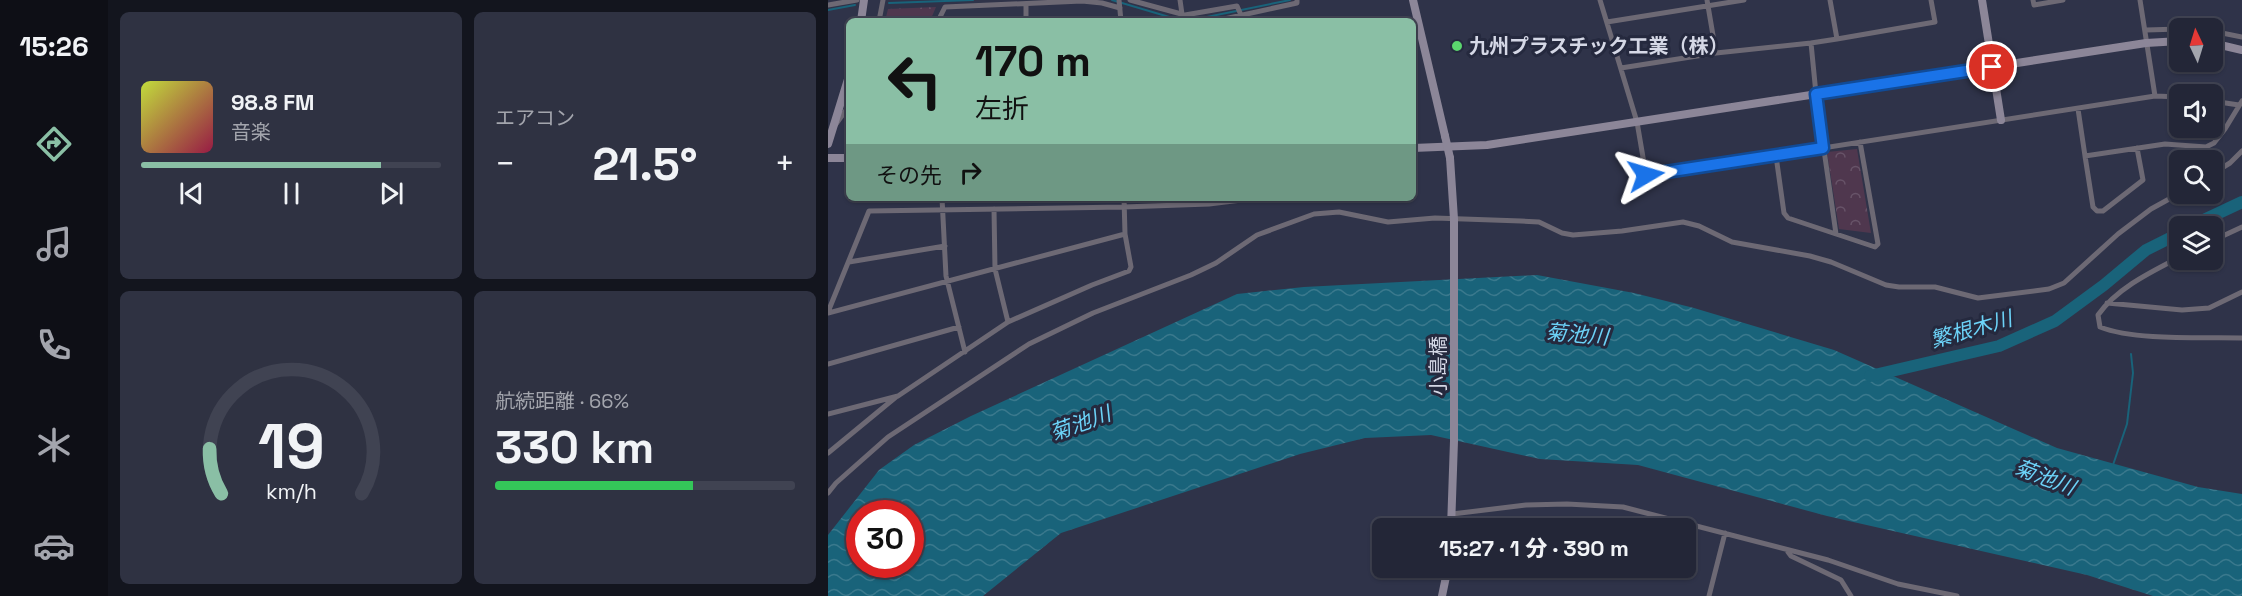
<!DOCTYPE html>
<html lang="ja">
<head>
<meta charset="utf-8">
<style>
  :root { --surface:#232637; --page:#2f3242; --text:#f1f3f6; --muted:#a3a5ad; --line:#404352; --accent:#8abfa5 }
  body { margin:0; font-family:"Space Grotesk","Noto Sans JP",sans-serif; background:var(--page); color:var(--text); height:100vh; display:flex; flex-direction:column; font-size:22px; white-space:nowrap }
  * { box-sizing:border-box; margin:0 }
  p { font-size:20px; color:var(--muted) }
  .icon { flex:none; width:33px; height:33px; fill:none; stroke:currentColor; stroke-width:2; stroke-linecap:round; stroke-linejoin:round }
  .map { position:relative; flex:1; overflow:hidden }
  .drawer { display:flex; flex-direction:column; gap:12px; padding:12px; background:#13151e; width:720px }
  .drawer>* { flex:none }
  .guide { position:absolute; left:18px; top:18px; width:570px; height:183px; border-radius:9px; box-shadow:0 2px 4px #0004,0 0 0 2px var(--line); background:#8abfa5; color:#111; overflow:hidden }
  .needle { width:39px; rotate:356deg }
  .buttons { position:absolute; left:1341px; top:18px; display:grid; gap:12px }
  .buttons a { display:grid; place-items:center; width:54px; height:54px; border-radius:9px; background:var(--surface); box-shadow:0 2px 4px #0004,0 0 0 2px var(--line); font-size:30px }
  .speed { position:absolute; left:18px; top:500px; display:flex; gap:12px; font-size:30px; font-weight:700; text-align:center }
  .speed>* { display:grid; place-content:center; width:78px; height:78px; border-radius:50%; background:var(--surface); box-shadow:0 2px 4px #0004,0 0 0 2px var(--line); line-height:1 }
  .speed .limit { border:9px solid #d22; background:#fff; color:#111 }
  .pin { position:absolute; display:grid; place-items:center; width:51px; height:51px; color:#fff; margin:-26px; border:3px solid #fff; border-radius:50%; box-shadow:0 2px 6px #0007 }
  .me { position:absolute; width:66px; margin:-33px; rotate:83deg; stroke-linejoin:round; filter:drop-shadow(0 0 4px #0008) }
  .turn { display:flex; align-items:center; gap:21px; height:126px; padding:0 30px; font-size:27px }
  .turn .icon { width:78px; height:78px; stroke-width:2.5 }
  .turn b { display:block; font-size:42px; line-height:51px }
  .then { display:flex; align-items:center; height:57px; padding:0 30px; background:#0003; gap:12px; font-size:22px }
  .big { font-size:45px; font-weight:800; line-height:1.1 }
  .drawer .tile { flex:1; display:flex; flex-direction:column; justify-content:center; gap:9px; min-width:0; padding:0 21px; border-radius:9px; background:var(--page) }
  .drawer .dial { align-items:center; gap:0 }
  .dial svg { height:156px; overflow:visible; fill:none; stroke:var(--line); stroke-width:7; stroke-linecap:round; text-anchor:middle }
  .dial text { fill:var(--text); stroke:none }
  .song { display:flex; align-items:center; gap:18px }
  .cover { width:72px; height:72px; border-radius:9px; background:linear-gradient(135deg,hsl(70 70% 55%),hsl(340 70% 35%)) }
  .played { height:6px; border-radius:3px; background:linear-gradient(90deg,var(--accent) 80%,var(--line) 80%) }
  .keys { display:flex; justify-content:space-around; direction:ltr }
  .heat { display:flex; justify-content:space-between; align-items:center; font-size:33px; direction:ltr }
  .charge { height:9px; border-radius:4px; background:linear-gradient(90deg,#34c759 66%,var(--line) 0) }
  .drawer .tiles { flex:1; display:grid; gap:12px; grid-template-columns:repeat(2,1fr) }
  .trip { position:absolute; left:544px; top:518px; width:324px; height:60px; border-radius:9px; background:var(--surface); box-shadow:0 2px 4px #0004,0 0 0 2px var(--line); font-weight:800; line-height:60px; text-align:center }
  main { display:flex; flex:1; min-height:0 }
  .tab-bar { display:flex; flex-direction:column; width:108px; justify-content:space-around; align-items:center; background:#0e0f16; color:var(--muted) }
  .tab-bar .icon { width:42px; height:42px }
  .tab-bar .active { color:var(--accent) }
  .tab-bar b { font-size:27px; color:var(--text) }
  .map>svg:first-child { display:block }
  .park { fill:url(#park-crowns) }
  .water { fill:url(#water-waves); fill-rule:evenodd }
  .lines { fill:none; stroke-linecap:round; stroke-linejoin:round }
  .stream { stroke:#19637a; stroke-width:2 }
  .river { stroke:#19637a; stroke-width:12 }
  .street { stroke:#6d6974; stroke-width:5 }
  .secondary { stroke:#8c8698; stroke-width:8 }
  .secondary-bridge { stroke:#8c8698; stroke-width:8 }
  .route-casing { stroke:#114b97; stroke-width:15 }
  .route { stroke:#1a73e8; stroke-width:10 }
  .poi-dot { fill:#5bd56e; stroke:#25293e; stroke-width:2 }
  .labels { text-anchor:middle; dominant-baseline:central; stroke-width:6; stroke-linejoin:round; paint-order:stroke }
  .poi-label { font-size:20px; font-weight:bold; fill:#d5d8e6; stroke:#25293e; text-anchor:start }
  .street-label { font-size:20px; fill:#d5d8e6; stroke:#25293e }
  .water-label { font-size:21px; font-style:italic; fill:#6cd2f7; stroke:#25293e }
</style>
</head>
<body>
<main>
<nav class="tab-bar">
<b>15:26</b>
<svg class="icon active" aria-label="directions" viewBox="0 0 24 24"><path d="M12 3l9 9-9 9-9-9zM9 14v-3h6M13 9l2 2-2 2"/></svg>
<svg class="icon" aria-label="music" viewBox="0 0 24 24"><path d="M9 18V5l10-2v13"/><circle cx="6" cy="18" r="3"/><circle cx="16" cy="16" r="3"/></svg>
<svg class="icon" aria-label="phone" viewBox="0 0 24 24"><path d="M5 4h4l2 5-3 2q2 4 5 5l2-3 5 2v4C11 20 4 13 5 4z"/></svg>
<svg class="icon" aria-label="climate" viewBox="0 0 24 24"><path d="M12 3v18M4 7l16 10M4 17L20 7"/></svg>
<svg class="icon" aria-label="car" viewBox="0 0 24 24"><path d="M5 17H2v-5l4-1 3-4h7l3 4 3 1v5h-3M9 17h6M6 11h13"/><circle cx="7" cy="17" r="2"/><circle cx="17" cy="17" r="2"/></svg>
</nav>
<section class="drawer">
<div class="tiles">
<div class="tile">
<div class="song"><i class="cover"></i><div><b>98.8 FM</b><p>音楽</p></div></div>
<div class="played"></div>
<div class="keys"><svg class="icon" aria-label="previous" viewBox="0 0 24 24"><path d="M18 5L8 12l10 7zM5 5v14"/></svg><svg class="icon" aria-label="pause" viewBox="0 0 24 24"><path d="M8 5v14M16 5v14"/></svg><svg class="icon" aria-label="next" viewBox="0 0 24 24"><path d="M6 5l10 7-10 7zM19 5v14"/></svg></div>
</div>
<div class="tile"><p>エアコン</p>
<div class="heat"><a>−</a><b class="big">21.5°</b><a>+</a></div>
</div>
<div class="tile dial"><svg viewBox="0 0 100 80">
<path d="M14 69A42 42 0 1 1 86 69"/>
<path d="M14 69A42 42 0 0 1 8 46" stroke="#8abfa5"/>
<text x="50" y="56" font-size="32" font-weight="700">19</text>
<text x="50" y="72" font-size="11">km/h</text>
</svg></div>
<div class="tile"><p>航続距離 · 66%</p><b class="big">330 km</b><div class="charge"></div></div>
</div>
</section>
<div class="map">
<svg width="1414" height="596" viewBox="0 0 1414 596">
  <defs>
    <pattern id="park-crowns" width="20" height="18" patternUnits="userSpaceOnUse" patternTransform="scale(1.5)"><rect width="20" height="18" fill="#4f374e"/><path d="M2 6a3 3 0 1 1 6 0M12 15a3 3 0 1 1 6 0" fill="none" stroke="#675368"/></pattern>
    <pattern id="water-waves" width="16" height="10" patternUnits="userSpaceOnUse" patternTransform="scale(1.5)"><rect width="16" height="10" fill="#19637a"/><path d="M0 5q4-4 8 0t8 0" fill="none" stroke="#3a798d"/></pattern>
  </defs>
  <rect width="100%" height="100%" fill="#2f3349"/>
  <!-- park -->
  <path class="park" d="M108,7L102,21H57L60,9Z
    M1029,149L1043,233L1011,229L999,152Z"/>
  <!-- water -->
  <path class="water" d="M709,275L806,293L866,308L1006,350L1229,448L1370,487L1414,494V596H1325L1259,575L999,516L810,465L712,459L603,435L537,438L472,454L233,533L155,596H0V535L51,470L86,445L143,416L409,294L476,287ZM32,513H82V564H32Z"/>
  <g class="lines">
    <!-- stream -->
    <path class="stream" d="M284,0L348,19L364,20L462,0
      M61,3L145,0
      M0,10L27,5
      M1285,465L1299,424L1305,373L1303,354"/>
    <!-- river -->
    <path class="river" d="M1363,226L1414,202
      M1042,376L1171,346L1227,321L1276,285L1318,250L1352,233"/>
    <!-- street -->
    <path class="street" d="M291,0L293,21
      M302,0L357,15L409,6L413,15
      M352,0L355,21
      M772,0L809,122L818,175H822L1327,96L1312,0
      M879,0L888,53
      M1002,0L1009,39L983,43L988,94L1008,234
      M1205,0L1206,5L1235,0
      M0,5L29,0
      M51,21L55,0
      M110,21L117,7L254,1L274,3L292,8
      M198,21V4
      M387,21L469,3V0
      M779,22L916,0
      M1318,30L1352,29
      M1384,31L1414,37
      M1009,39L1107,22L1103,0
      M793,68L888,53L983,43
      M1327,96L1352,97
      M1384,101L1411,105
      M1250,109L1257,156L1337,144L1378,147L1386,143L1397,129L1414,101
      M8,124L21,106
      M948,156L956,213L960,218L1047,247L1050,244L1032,142
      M1257,156L1265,207L1269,211H1275L1315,180L1309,148
      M1384,174L1402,163L1414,151
      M114,198L118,276L137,352
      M166,209L167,269L180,322
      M1384,241L1414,227
      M1352,257C1323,272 1289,288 1270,315L1272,327C1308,341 1374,337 1414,338
      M21,262L117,246
      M1279,303L1354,310L1381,308L1414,292
      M0,312L41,211L295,207L381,204L430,198
      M0,313L297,234
      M0,364L131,327
      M0,414L70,396L180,322L264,285L301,271L303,267L297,234L296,198
      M0,453L68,397
      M0,493L8,483L60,437L201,344L265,313L363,275L388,263L429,235L486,214L511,212L560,222L607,218L693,221L711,222L734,233L745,235L794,231L855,222L871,226L904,242L982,256L1003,262L1058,285L1071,287H1107L1150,298L1221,289L1236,283L1290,234L1323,209L1352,193
      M624,514L698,505L739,504L795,507L1000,560L1070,584L1129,596
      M960,552L963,556L1013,580L1023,596
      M881,596L897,533"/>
    <!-- secondary -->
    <path class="secondary" d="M585,0L617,136
      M1154,0L1173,120
      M33,21L36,0
      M1384,43L1414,50
      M0,144L21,76
      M585,148L659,145L1318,43L1352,41
      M0,158H21
      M622,158L626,219V441L623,528
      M614,596L620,567"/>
    <!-- secondary-bridge -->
    <path class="secondary-bridge" d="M617,136L622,158"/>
  </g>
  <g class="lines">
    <!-- route casing -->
    <g class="route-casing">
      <path id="route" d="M818,175L995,148L988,94L1164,67"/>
    </g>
    <!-- route -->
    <use href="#route" class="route"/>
  </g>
  <!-- markers -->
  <circle class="poi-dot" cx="629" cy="46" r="6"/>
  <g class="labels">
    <!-- poi labels -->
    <g class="poi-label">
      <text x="641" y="46">九州プラスチック工業（株）</text>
    </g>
    <!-- street labels -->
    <g class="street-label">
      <text transform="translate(610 366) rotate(-90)">小島橋</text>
    </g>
    <!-- water labels -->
    <g class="water-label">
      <text transform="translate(1143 329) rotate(-16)">繁根木川</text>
      <text transform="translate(749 334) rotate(5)">菊池川</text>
      <text transform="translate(252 423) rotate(-20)">菊池川</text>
      <text transform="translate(1217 477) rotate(21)">菊池川</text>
    </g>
  </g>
</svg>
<div class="buttons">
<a><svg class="needle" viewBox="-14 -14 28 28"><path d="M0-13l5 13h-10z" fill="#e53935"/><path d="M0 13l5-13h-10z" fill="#a3a5ad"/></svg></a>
<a><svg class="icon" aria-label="sound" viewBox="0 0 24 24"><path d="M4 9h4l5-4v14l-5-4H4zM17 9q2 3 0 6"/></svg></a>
<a><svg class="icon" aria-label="search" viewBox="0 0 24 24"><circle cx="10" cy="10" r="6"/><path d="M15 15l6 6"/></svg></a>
<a><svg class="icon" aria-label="layers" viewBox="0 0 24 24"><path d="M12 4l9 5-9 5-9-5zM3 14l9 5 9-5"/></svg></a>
</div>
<div class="speed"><div class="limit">30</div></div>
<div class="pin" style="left:1164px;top:67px;background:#d93025"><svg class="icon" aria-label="arrive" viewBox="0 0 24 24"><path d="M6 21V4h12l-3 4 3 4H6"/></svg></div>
<svg class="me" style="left:818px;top:175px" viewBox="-20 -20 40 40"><path d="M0-17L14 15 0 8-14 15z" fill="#1a73e8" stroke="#fff" stroke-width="4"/></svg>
<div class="trip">15:27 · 1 分 · 390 m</div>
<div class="guide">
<div class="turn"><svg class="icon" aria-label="left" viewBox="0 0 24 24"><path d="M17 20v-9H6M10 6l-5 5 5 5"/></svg><div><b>170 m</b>左折</div></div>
<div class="then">その先<svg class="icon" aria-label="right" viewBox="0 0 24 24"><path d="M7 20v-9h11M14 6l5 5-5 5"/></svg></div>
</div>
</div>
</main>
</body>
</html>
